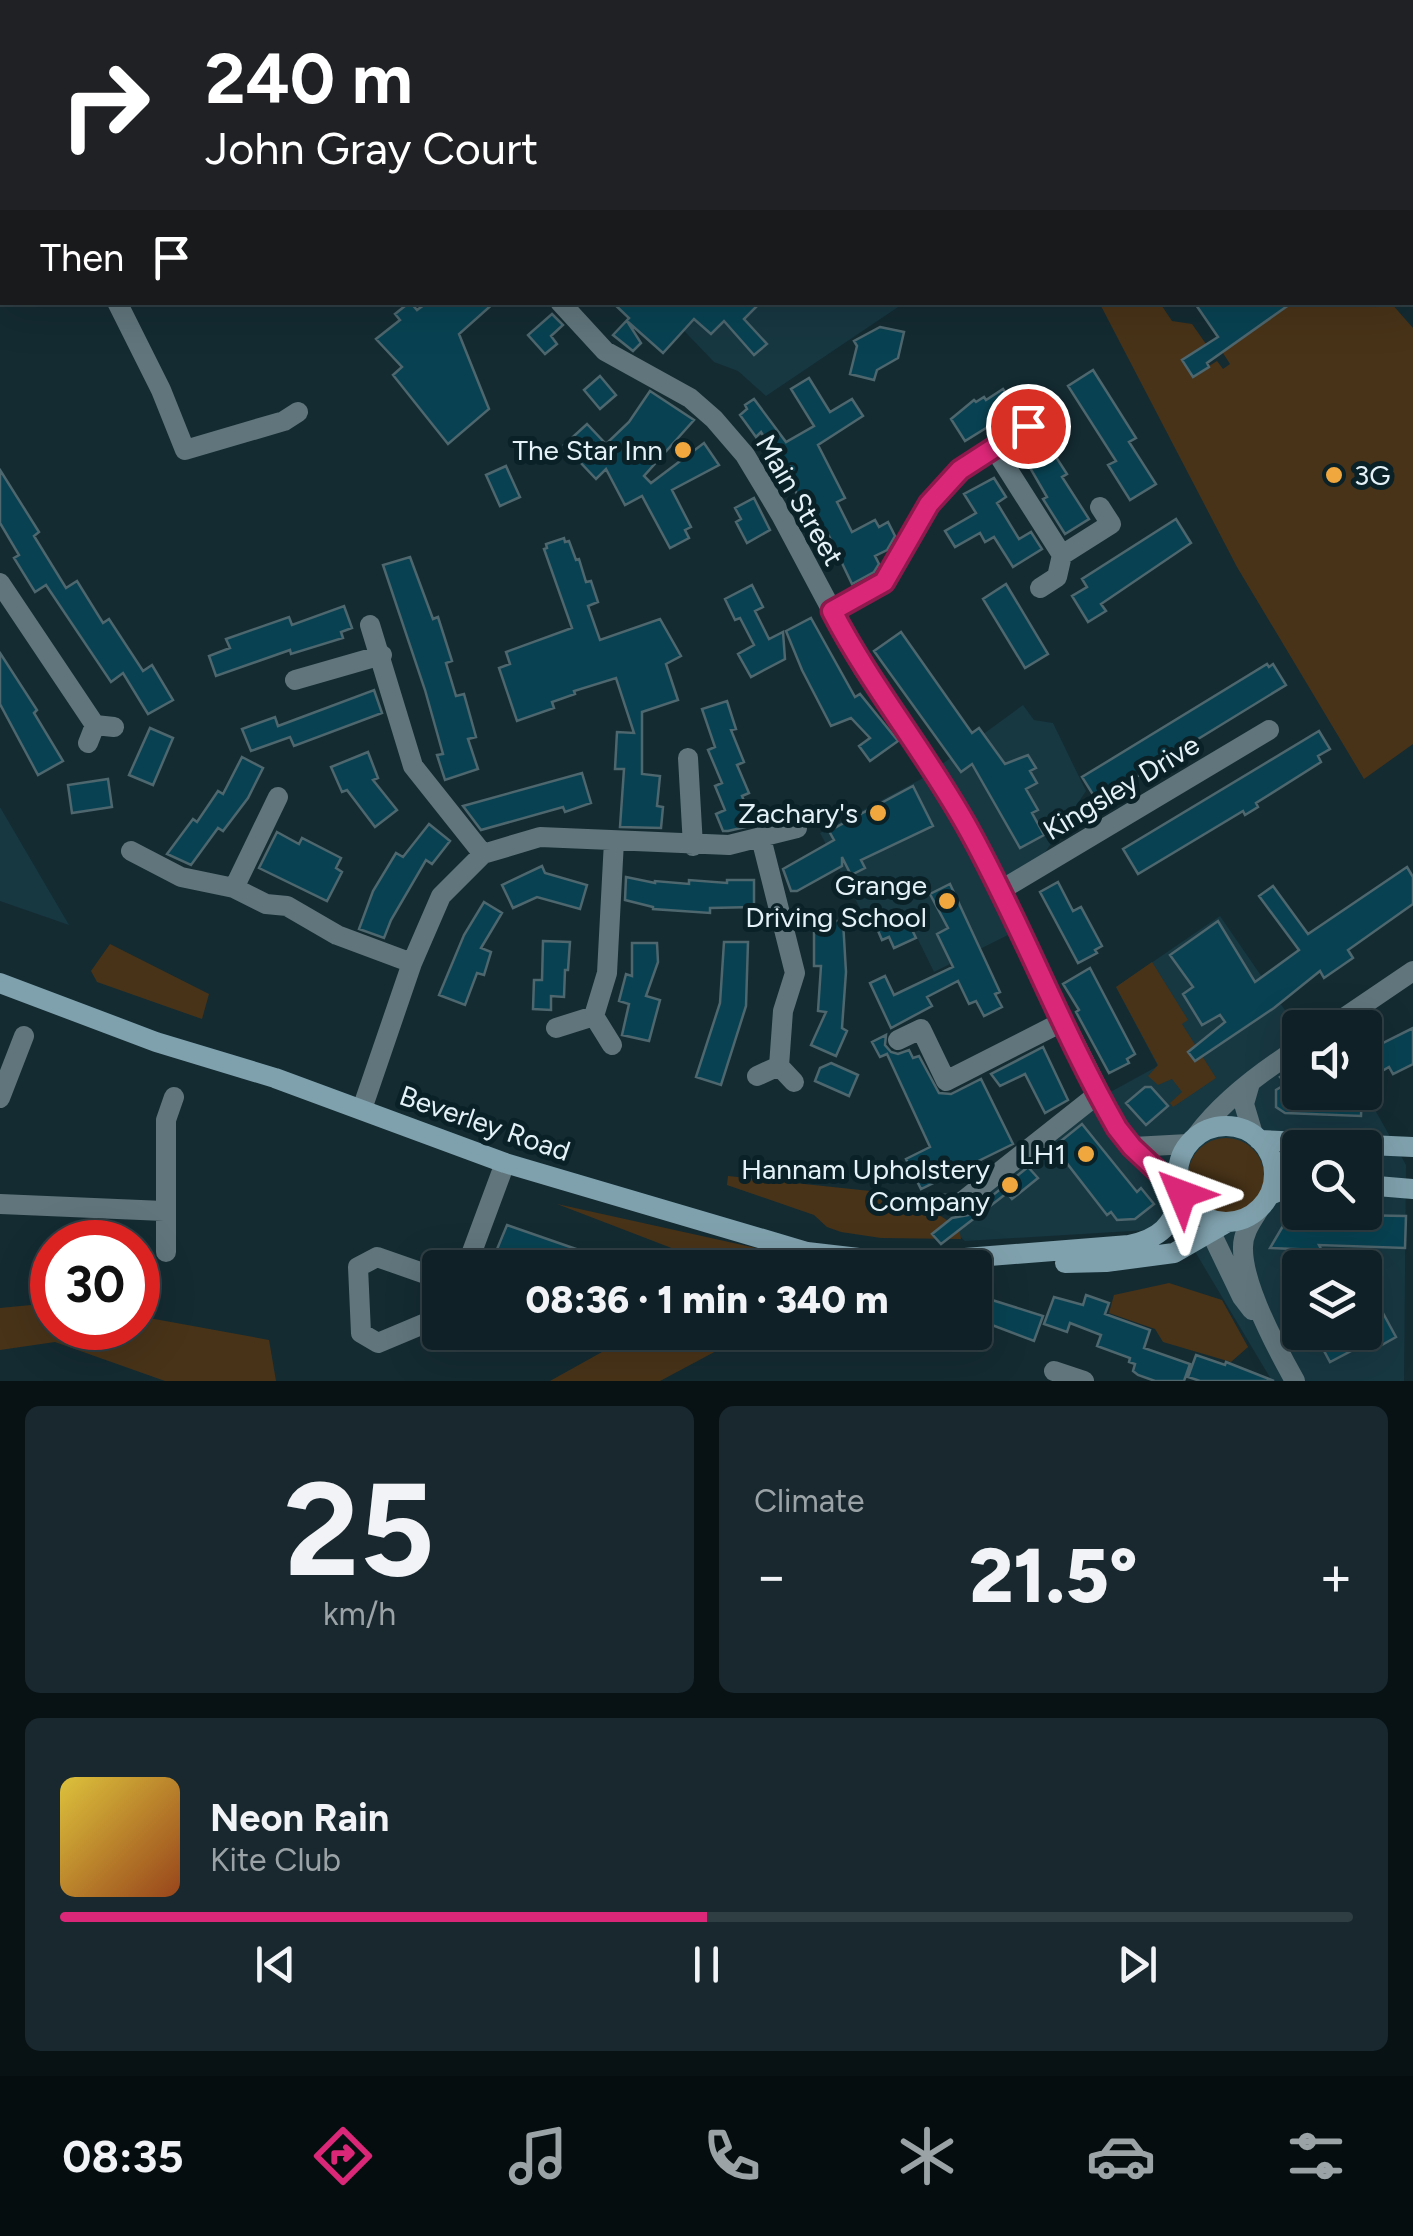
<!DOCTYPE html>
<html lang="en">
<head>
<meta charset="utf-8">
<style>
  :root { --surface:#0f2026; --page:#18282e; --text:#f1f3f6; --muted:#9ba3a7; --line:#2f3e43; --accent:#db2777 }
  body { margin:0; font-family:Figtree,sans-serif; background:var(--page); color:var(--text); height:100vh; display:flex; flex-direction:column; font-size:38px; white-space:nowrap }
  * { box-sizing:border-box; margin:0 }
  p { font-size:32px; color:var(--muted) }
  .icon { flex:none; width:55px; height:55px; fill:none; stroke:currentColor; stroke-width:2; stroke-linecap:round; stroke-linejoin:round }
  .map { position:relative; height:1381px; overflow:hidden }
  .drawer { display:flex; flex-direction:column; gap:25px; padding:25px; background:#081215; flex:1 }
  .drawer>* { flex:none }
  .banner { position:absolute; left:0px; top:0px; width:1415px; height:305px; box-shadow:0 10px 40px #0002,0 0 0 2px var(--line); background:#202124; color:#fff; overflow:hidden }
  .tools { position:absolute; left:1282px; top:1010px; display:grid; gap:20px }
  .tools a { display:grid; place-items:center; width:100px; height:100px; border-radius:10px; background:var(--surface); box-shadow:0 10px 40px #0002,0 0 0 2px var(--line); font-size:50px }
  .speed { position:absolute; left:30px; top:1220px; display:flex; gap:20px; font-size:50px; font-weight:700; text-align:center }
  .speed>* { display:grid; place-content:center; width:130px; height:130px; border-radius:50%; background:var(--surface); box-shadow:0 10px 40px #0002,0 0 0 2px var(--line); line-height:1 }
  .speed .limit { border:15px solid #d22; background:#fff; color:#111 }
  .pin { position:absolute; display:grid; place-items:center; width:85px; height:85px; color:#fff; margin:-42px; border:5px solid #fff; border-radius:50%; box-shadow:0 2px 10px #0007 }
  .me { position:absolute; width:110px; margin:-55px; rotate:314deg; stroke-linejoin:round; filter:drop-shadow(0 0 8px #0008) }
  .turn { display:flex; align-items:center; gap:35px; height:210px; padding:0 40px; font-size:45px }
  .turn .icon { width:130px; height:130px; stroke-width:2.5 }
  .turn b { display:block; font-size:70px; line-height:85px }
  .then { display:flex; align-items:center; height:95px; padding:0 40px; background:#0003; gap:20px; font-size:38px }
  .big { font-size:75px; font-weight:800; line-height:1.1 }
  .drawer .card { flex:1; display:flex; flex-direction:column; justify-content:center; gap:15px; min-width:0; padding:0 35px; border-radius:15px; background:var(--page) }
  .drawer .dial { align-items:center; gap:0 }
  .dial b { font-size:130px; line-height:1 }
  .song { display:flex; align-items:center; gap:30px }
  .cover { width:120px; height:120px; border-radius:15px; background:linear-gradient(135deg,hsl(50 70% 55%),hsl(20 70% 35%)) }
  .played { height:10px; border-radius:5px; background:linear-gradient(90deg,var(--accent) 50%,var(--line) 50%) }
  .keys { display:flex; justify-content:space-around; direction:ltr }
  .heat { display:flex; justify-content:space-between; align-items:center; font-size:55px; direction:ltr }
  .drawer .tiles { flex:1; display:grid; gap:25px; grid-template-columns:1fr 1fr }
  .card:last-child { grid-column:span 2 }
  .trip { position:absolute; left:422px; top:1250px; width:570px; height:100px; border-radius:10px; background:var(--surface); box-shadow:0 10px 40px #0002,0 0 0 2px var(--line); font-weight:800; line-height:100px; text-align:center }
  .menu { display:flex; height:160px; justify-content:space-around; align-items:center; background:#060d0f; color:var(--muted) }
  .menu .icon { width:70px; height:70px }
  .menu .selected { color:var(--accent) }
  .menu b { font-size:45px; color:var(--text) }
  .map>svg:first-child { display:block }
  .built { fill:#173741; fill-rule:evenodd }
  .green { fill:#483318 }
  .building { fill:#084252; stroke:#4e666e; stroke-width:2.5 }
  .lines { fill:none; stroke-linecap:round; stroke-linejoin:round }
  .minor { stroke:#60757c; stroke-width:20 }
  .tertiary { stroke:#60757c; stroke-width:20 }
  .secondary { stroke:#7fa1ad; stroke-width:20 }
  .route-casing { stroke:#8e194d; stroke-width:25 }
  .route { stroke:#db2777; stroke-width:18 }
  .poi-dot { fill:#efa73e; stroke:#0a2128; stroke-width:4 }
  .labels { text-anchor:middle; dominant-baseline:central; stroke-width:10; stroke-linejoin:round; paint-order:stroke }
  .poi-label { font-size:28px; fill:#e4f2f7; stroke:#0a2128; text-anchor:end }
  .street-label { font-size:28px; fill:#e4f2f7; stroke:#0a2128 }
</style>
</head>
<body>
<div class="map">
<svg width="1413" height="1381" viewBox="0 0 1413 1381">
  <rect width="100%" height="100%" fill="#142b32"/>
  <!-- built -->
  <path class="built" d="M678,302L904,303L766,396L738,371L714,362L667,313Z
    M1023,705L1034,720L1053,723L1086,791L1042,857L1008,893L1010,934L934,972L904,911L870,927L820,833L923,778Z
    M0,807L69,925L0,901Z
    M1220,916L1300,1032V1092H1365L1406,1165L1404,1381H1272L1181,1228L965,1241L947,1226L1080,1116L1083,1107L1158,1066L1116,987ZM1300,1148H1365V1212H1300ZM1300,1268H1365V1332H1300Z"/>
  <!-- green -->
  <path class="green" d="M1299,302L1391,303L1413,328V744L1364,779L1237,567L1101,306L1103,303H1160L1172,321L1192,324L1206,344L1183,359L1193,376L1217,361L1223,369L1230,364L1221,350L1227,349L1293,303Z
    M110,944L209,994L202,1019L97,982L91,971Z
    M1152,962L1188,1020L1182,1024L1216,1078L1173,1107L1170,1103L1182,1092L1172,1079L1158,1085L1148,1076L1158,1065L1116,987Z
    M1188 1176a38 38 0 1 1 76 0a38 38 0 1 1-76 0Z
    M728,1176L908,1195L959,1228L961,1239L881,1238L841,1232L827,1227L814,1215L727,1185Z
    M557,1204L783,1254L864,1267H721Z
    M1169,1283L1222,1300L1248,1347L1231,1362L1163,1342L1155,1329L1109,1313L1114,1295Z
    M52,1303V1328H138V1316L269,1340L276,1381H165L55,1342L0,1350V1308Z
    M636,1333V1332L750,1333L660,1381H550Z"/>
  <!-- building -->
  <path class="building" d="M410,302L417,310L428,302H495L459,334L489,409L448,444L393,375L402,367L376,339L400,320L395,314Z
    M612,302H761L744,319L767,344L754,355L724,321L711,334L694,319L663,353L627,321L641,343L633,351L613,335L629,318Z
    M1194,302H1293L1207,363L1209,367L1193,377L1182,360L1218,337Z
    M552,314L563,325L551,336L557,344L545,354L528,335Z
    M880,327L904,332L898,358L877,370L874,380L850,374L857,346L854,341Z
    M1093,370L1136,438L1129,442L1156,484L1130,500L1108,465L1116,461L1068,386Z
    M600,376L616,395L600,409L584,390Z
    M809,378L830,412L852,399L863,416L818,445L845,498L837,502L852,532L875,520L879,527L888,522L895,536L887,550L875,556L879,564L874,572L852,584L829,536L821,540L785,471L789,466L773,452L761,432L756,437L740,415L747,409L745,405L754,399L786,442L814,426L791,389Z
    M1003,389L1019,412L1001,423L999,420L965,441L951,419L974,400L976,402L984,397L986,400Z
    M650,391L694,420L644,476L651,483L704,443L719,465L672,490L691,527L685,530L689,538L670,548L642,496L625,505L606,469L596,479L564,445L587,424L606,444L629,422Z
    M1045,440L1067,474L1062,477L1089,519L1065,534L1043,499L1047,497L1022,454Z
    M506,466L520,497L500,506L486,475Z
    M0,470L39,532L34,536L66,588L77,581L103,623L109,619L143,671L152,665L173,700L148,714L123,673L111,682L46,585L35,592L14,558L19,555L0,523Z
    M994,478L1006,497L997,503L1019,539L1031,532L1042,549L1013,567L994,537L985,542L980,533L955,547L945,531L976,513L964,494Z
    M754,498L770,530L747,543L736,522L741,519L735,508Z
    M1176,519L1191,543L1101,604L1106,611L1088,622L1072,596L1087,587L1082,579Z
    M564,538L565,542L569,541L576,560L579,559L586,582L591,581L598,602L588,606L600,640L660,619L681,656L666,664L678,700L642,712V774L660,776L657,806L663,807L661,828L620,827L624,769H615L617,732L634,733L616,678L574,691L575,694L552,702L554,708L517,721L499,668L510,664L506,652L572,628L544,549L547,548L546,544Z
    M410,557L433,619L438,617L452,661L446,663L456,696L464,694L476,737L468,739L478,769L445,780L437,755L443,754L425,690L383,565Z
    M1006,584L1048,654L1025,668L983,599Z
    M752,585L763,607L755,611L769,639L783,632L785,659L751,677L738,654L754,645L740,618L735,620L725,599Z
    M344,606L352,628L341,632L343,638L291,654L290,650L216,676L209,656L230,648L226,639L289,617L292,625Z
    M811,618L855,697L860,694L898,741L870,761L859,746L870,738L851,718L831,726L802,670L786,631Z
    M901,632L972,733L979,728L1005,764L1028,755L1036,768L1030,771L1037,783L1026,789L1038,810L1032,813L1044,835L1020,848L972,764L961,772L884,665L874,651Z
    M0,653L37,710L34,713L63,761L38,775L0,704Z
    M1267,664L1269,667L1273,664L1286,685L1097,801L1082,777Z
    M374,690L382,713L294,746L290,737L251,751L242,729L275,717L278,726Z
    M727,701L736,729L731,730L744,762L737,765L749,793L742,796L754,825L728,831H723L716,814L725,810L715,786L722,783L708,750L715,747L702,709Z
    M150,728L173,738L153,785L129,775Z
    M1319,731L1330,749L1318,756L1321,762L1256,803L1258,807L1245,815L1243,811L1138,874L1123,849Z
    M368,752L378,778L373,780L397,810L375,827L347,790L342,792L331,767Z
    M242,757L263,768L248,798L223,831L218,828L191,865L167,854L193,819L197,822L218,791L223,794Z
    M582,773L591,803L565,812L563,807L481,830L463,806Z
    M108,779L112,807L72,813L68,785Z
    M913,786L933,826L861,860L865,868L851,875L842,857V866L797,891H791L783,869L834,840L829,831Z
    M429,824L450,841L432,864L426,860L391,920L384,938L359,929L373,891L396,853L403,857Z
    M277,832L299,844L302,838L341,858L336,868L342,872L327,901L259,868Z
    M542,866L545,873L587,885L580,909L537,897L513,908L502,885Z
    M1407,867L1413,877V904L1348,950L1353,958L1324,978L1320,971L1274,1008L1195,1061L1188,1052L1225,1022L1220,1015L1202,1025L1183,994L1193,987L1170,955L1218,921L1255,982L1299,950L1259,896L1273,886L1308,934Z
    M626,877L655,883V881L689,884V880L727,883V880H754V907L710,908V913L653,909V907L625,900Z
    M1058,882L1073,911L1081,907L1102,946L1095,950L1097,953L1078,963L1040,892Z
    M950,884L1000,992L995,994L1002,1007L984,1016L976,1001L969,1004L958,981L927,997L932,1006L891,1028L870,983L885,976L894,995L953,967L937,934L948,928L930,894Z
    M484,902L502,913L481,948L491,952L484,975L477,973L465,1005L439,995L464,935Z
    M904,913L916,938L894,948L889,937L882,940L876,926Z
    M814,921H843L846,972L842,1028L847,1031L836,1056L811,1045L826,1012L818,1011L821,966H814Z
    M543,941L570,942L568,970H565L564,997L551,996V1010L533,1009L534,980H542Z
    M724,942H748L746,1006L721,1085L696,1077L720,1003Z
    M632,943H657L658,962L646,996L660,1000L649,1041L622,1035L629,1004L619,1001L626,974L632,976Z
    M1090,968L1135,1054L1127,1059L1129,1063L1109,1073L1076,1012L1079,1010L1063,984Z
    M1413,1028V1064L1393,1074L1389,1067L1377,1074L1365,1052Z
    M886,1035L885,1045L891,1052L898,1054L909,1050L913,1058L919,1056L939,1093L951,1094L981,1079L1013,1144L921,1189L906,1159L930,1147L887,1054L880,1057L872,1042Z
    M1043,1047L1068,1100L1045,1113L1025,1074L1000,1086L991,1074Z
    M831,1063L858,1075L849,1096L815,1081L820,1068Z
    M1300,1064V1092H1362L1361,1116L1285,1113L1276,1107V1090L1286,1084L1280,1077Z
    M1145,1087H1151L1168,1106L1146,1125L1126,1103Z
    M1082,1124L1137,1192L1141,1188L1154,1204L1135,1219L1117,1220L1111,1212L1107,1215L1062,1157L1060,1159L1051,1149Z
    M1028,1167L1038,1178L1012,1199L1007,1193L941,1244L932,1234L952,1218L968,1215Z
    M1290,1214L1406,1216L1405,1248L1319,1245L1331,1268H1300V1306L1283,1274V1268L1319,1250L1270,1248Z
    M507,1225L622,1265V1268H529L519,1264L495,1254Z
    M1086,1295L1109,1303L1105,1314L1150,1330L1144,1348L1190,1364L1184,1381H1155L1138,1375L1133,1371L1135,1364L1129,1362L1130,1358L1097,1346L1101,1335L1070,1323L1067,1332L1044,1324L1054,1297L1083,1305Z
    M992,1300L1043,1316L1034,1341L984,1322Z
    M1377,1302L1396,1337L1380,1346L1376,1338L1330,1362L1314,1332H1365V1308Z
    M1196,1355L1225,1365L1226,1362L1274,1381H1200L1188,1377Z"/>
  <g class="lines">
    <!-- minor -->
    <path class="minor" d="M108,0L113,2
      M588,0L589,2
      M143,2L144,0
      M633,2L640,0
      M0,196L2,197
      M117,302L161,390L185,450L284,421L298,412
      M560,302L605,351L690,398L714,419L745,455L781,515L863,669L921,750L970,833L1117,1127L1133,1147L1182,1194
      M994,448L1062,555L1057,577L1040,588
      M1062,555L1111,524L1100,507
      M0,583L95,725
      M832,611L884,582L929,504L960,470L1028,426
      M370,625L413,766L483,854
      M295,680L382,655
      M88,743L95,725L114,727
      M688,758L693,846
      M761,838L795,973L783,1011L779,1066
      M131,851L181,877L234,888L266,904L287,906L337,935L412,963
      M234,888L278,797
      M1001,890L1269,730
      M594,1016L607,973L614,841
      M556,1028L594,1016L612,1045
      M898,1040L921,1029L946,1081L1062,1022
      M757,1076L779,1066L794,1082
      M0,1098L24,1036
      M362,1109L412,963L441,896L483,854L540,837L729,845L797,828
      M1133,1147L1188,1144
      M922,1203L959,1204L1098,1094
      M0,1204L164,1211
      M1258,1211C1251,1222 1243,1233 1243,1247C1242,1283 1277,1349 1295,1381
      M1204,1218L1242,1297L1252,1310
      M166,1252V1120L174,1097
      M466,1268L505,1163
      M440,1279L377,1257L358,1267L361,1333L378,1343L440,1317
      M591,1332L602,1337
      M1054,1371L1084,1381"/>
    <!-- tertiary -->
    <path class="tertiary" d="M1329,1028L1413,971
      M1250,1083L1244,1104L1253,1134
      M1197,1135C1224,1099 1262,1071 1300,1047"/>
    <!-- secondary -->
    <path class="secondary" d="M0,983L156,1042L275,1078L505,1163L807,1252L902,1263L1129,1245C1161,1238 1171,1226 1183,1196
      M1178 1174a48 48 0 1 1 96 0a48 48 0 1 1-96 0Z
      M1259,1140L1413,1147
      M1365,1185L1413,1189
      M1270,1195L1300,1182
      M1065,1263L1106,1262L1174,1253L1226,1223"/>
  </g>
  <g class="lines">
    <!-- route casing -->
    <g class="route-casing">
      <path id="route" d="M1028,426L960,470L929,504L884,582L832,611C872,688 928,755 970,832C1023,928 1062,1032 1117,1128L1132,1147L1182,1194"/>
    </g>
    <!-- route -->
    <use href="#route" class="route"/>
  </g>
  <!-- markers -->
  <g class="poi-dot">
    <circle cx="683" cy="450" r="10"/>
    <circle cx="1334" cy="475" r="10"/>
    <circle cx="878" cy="813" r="10"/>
    <circle cx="947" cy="901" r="10"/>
    <circle cx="1086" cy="1154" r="10"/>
    <circle cx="1010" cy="1185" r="10"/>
  </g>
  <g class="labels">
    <!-- poi labels -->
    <g class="poi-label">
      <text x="663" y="450">The Star Inn</text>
      <text x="1354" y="475" text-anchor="start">3G</text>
      <text x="858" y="813">Zachary's</text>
      <text x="927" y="885">Grange<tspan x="927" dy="32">Driving School</tspan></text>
      <text x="1066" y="1154">LH1</text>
      <text x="990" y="1169">Hannam Upholstery<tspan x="990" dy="32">Company</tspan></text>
    </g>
    <!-- street labels -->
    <g class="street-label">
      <text transform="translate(800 500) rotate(60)">Main Street</text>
      <text transform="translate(1121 787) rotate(-31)">Kingsley Drive</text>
      <text transform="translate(485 1123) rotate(19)">Beverley Road</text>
    </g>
  </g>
</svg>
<div class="tools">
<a><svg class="icon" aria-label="sound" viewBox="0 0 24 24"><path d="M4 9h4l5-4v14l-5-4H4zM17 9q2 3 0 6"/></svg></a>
<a><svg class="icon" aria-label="search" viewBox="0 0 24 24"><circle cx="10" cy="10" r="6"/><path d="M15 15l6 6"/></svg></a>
<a><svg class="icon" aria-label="layers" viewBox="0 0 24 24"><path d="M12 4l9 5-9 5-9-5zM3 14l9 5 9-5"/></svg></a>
</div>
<div class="speed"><div class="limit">30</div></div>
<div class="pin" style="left:1028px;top:426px;background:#d93025"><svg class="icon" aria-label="arrive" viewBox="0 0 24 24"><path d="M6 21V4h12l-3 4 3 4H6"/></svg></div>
<svg class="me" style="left:1182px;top:1194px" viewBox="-20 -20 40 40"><path d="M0-17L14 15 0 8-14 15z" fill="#db2777" stroke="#fff" stroke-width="4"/></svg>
<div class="trip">08:36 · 1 min · 340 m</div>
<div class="banner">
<div class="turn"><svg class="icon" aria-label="right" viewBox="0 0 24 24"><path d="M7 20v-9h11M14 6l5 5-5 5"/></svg><div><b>240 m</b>John Gray Court</div></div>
<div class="then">Then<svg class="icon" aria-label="arrive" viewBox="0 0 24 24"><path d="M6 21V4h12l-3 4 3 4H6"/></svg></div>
</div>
</div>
<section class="drawer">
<div class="tiles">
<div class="card dial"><b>25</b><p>km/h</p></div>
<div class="card"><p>Climate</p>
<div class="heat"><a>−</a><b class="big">21.5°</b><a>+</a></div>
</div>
<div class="card">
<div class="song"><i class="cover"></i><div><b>Neon Rain</b><p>Kite Club</p></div></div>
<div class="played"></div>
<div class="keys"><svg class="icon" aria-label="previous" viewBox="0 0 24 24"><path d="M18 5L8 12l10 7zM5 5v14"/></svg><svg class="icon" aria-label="pause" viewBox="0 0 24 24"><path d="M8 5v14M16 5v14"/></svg><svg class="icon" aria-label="next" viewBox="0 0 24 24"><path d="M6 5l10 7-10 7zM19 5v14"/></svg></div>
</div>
</div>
</section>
<nav class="menu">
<b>08:35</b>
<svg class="icon selected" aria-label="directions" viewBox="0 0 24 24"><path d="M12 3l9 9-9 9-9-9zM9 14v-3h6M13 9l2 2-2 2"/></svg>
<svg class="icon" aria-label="music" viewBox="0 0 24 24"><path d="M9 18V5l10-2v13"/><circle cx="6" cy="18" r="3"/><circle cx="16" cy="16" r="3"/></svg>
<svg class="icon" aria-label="phone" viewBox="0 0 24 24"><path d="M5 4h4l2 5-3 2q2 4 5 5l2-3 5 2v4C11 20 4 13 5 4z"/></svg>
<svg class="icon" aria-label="climate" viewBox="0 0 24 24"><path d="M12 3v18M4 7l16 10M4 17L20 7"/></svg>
<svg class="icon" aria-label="car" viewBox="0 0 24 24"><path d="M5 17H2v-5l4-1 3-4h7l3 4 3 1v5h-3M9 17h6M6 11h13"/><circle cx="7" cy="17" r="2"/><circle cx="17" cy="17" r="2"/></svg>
<svg class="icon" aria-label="filters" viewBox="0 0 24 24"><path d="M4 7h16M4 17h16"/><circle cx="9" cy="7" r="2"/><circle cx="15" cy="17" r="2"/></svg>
</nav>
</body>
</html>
